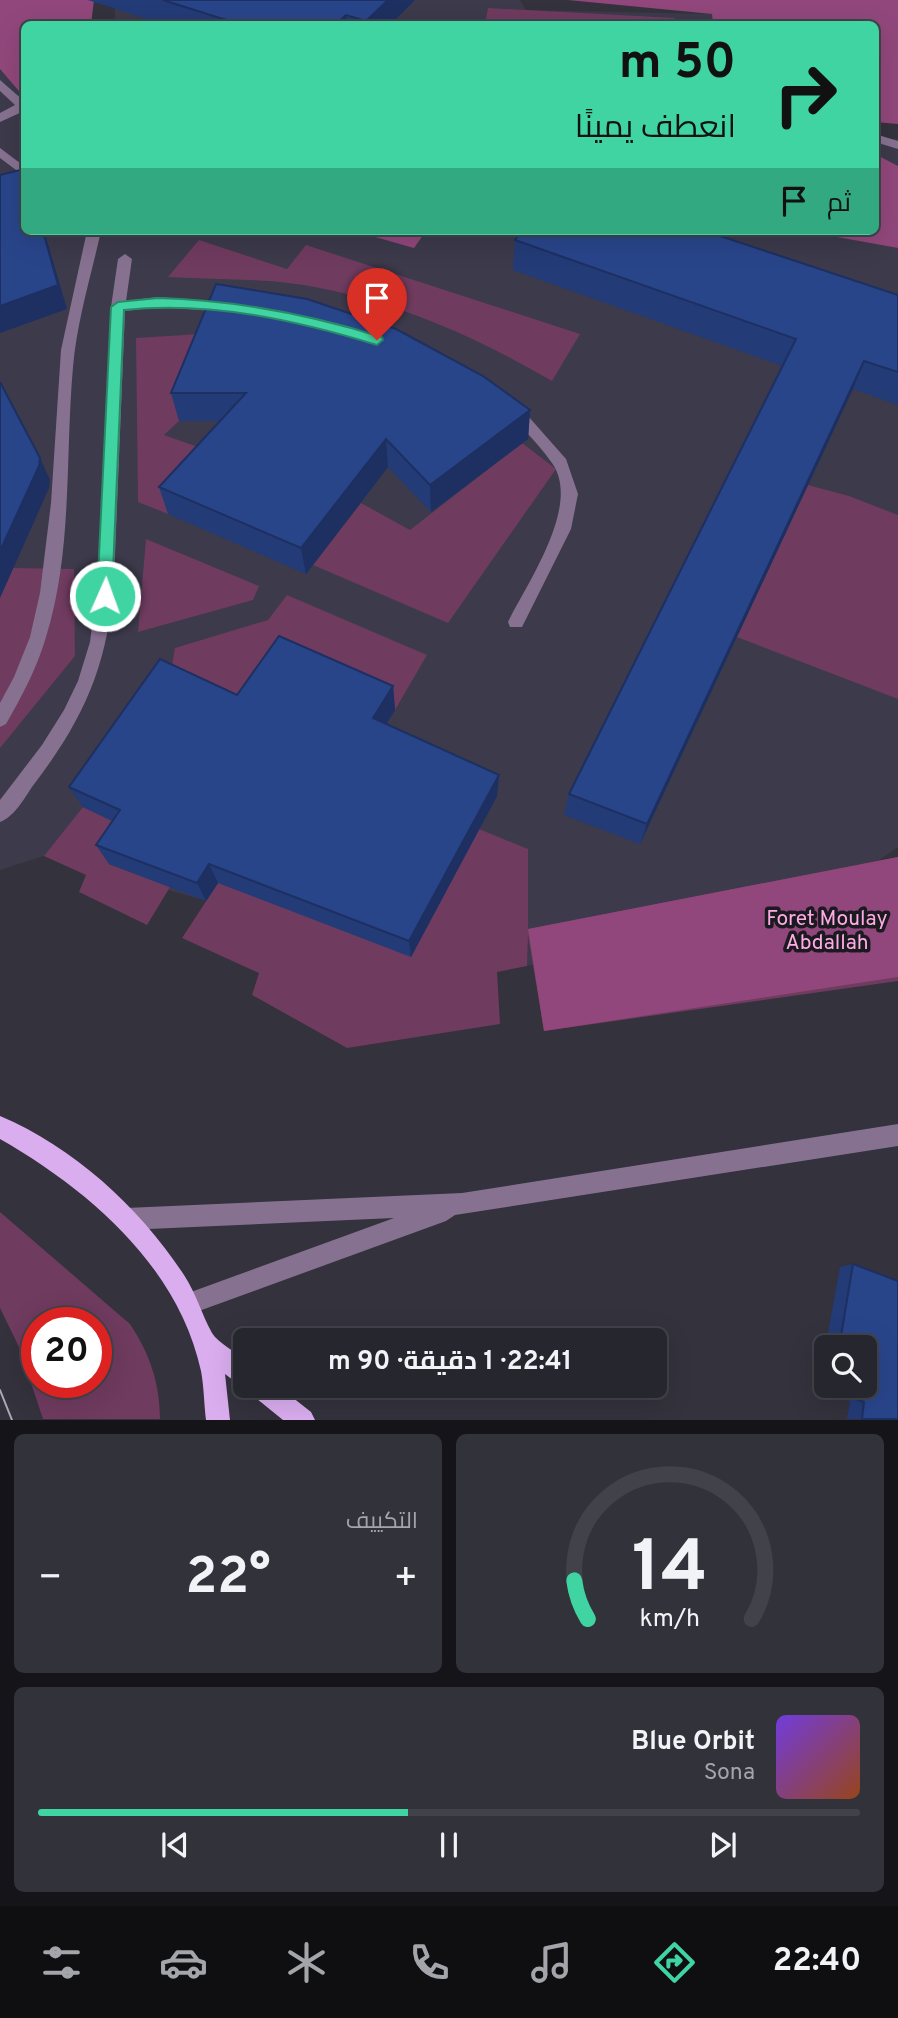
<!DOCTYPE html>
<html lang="ar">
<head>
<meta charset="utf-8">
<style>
  :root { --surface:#26262e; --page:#32323a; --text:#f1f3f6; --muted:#a4a5aa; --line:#42434a; --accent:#3fd4a2 }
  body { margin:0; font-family:Overpass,Cairo,sans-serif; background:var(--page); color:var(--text); direction:rtl; height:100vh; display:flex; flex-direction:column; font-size:26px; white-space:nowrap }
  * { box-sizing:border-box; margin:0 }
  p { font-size:23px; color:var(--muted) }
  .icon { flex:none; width:38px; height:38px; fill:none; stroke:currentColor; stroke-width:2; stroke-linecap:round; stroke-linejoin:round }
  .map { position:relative; height:1420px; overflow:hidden; direction:ltr }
  .sheet { display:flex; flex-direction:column; gap:14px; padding:14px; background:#151519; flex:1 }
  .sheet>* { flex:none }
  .top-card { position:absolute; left:21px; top:21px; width:858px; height:214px; border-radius:10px; box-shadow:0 7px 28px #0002,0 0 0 2px var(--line); direction:rtl; background:#3fd4a2; color:#111; overflow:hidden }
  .buttons { position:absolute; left:814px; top:1335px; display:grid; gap:14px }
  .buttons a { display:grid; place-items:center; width:63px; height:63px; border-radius:10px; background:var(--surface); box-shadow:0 7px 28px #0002,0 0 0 2px var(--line); font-size:35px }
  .speed { position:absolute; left:21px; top:1307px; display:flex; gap:14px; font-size:35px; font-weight:700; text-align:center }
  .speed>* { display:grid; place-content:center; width:91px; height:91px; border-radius:50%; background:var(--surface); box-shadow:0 7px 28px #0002,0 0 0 2px var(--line); line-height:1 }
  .speed .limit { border:10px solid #d22; background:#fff; color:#111 }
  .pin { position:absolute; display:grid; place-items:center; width:60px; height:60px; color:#fff; margin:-72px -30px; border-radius:50% 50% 50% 0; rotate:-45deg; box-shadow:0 0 7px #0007 }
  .pin .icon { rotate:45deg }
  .me { position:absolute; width:77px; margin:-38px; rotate:2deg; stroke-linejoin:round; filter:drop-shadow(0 0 5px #0008) }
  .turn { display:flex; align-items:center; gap:24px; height:147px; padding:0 28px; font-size:32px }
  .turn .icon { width:91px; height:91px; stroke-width:2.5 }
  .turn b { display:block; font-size:49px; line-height:60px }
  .then { display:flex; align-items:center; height:66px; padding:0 28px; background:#0003; gap:14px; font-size:26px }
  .big { font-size:52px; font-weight:700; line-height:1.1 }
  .sheet .tile { flex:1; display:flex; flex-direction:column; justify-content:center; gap:10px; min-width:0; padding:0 24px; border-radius:10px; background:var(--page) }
  .sheet .dial { align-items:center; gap:0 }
  .dial svg { height:182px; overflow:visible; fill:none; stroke:var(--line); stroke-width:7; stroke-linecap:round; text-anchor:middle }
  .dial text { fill:var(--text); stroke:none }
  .song { display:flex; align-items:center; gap:21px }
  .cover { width:84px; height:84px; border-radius:10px; background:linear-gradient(135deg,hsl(260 70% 55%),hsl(20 70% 35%)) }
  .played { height:7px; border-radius:4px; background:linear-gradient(90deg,var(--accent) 45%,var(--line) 45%) }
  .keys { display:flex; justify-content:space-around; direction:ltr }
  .heat { display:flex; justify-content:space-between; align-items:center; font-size:38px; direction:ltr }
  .sheet .tiles { flex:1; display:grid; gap:14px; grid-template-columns:1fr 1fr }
  .tile:last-child { grid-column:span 2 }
  .trip { position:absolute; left:233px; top:1328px; width:434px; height:70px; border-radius:10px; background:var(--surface); box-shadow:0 7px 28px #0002,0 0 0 2px var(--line); font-weight:700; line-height:70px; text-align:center; direction:rtl }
  .tabs { display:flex; height:112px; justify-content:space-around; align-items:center; background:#0f0f12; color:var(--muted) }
  .tabs .icon { width:49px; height:49px }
  .tabs .selected { color:var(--accent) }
  .tabs b { font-size:32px; color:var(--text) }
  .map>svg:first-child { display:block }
  .built { fill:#3c3a4b }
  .green { fill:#6f3b5f; fill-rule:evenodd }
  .forest { fill:#91477b }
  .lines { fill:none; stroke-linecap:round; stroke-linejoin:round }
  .minor { fill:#877191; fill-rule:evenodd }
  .major { fill:#daadef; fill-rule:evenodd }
  .tram { stroke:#aaa9b2; stroke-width:2 }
  .wall { fill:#233b77; fill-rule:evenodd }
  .shaded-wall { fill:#1d3061 }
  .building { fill:#29458a; stroke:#1d3061; stroke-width:2 }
  .route { fill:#3fd4a2; stroke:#298a69; stroke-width:2 }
  .labels { text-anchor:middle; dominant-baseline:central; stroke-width:7; stroke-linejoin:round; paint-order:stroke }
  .park-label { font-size:21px; fill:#ffabe4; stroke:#1b1a20 }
</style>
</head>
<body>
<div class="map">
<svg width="898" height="1420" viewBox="0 0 898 1420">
  <rect width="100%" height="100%" fill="#33323d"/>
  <!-- built -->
  <path class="built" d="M115,0H520L526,10L712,14L715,24H115Z
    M0,58L24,96V231H875V139H898V847L878,861L527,966L411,957L44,856L0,870Z"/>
  <!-- green -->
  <path class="green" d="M488,8L675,18V24H485Z
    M199,240L287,269L306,245L580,334L552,381C466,331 371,290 270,281C237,279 202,279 168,277Z
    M215,333L179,421L164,435L221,455L168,514L138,502L136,338Z
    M522,443L556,469L448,623L313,565L361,503L410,530Z
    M808,485L849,496L898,515V699L737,637Z
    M146,539L259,586L253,600L138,632Z
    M13,568L74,569L75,656L0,748V597Z
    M287,595L427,655L395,710L285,661L244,718L169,683L175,648L268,620Z
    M83,807L132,830L109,864L170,887L147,925L79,892L86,875L44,856Z
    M479,829L528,849V929L898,857V981L544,1031L528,935L527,966L497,972L500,1024L347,1048L252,995L259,973L182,938L218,883Z
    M0,1212L130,1324C150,1354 160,1384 160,1419H43L19,1347L0,1308ZM37,1323H96V1382H37Z"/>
  <!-- forest -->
  <path class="forest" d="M0,0H94L91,24H24V97L0,69Z
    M568,0H898V124L875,122V24H713L712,14Z
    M875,154L898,166V248L804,231H875Z
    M354,231H426L414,248Z
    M898,857V977L544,1031L528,929Z"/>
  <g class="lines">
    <!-- minor -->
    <path class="minor" d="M0,80L24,101V111L0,122V113L15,105L0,91Z
      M875,134L898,141V149L875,142Z
      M0,148L24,166V176L0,158Z
      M87,231H101C91,276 77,321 73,367C65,457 73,550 46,637C37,668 22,696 6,724L0,727V703L14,677L30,637L40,593L51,503L61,350Z
      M125,254L132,259L126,301L158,297L229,302L236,307L229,312L158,307L125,311L114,580C108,666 84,719 32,787C24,799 14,817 0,822V800L42,745L64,710L78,681L90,642L98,580L111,307L118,259Z
      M511,408L528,416L566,459L578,494L571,529L522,627H510L508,622C527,583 582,505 552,463C543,450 531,437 520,426C515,421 508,419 504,413L506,409Z
      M898,1124V1146L455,1215L446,1221L188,1315L180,1312L177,1304L180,1296L394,1218L126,1230L118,1227L115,1219L118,1211L126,1208L462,1193Z"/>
    <!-- major -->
    <path class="major" d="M0,1116C74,1147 141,1209 184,1275C196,1293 202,1315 212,1333C218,1343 236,1352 245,1360L247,1386L237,1383L225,1374L230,1420H206C204,1404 204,1387 201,1371C178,1266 89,1190 0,1139Z
      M247,1386H278L311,1412L315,1420H283L251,1394Z"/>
    <!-- tram -->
    <path class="tram" d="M0,1390L12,1420"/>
  </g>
  <!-- wall -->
  <path class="wall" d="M88,0H415L391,24H162Z
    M515,240L898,295V405L853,389L640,844L564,815L569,794L782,366L513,270Z
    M483,376L530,410L528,439L431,512L388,467L306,574L168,514L159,487L220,421H179L171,393Z
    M393,686L395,710L386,724L499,775L497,796L411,957L218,883L206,901L109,864L96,845L112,821L83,807L69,787L237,695Z
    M853,1264L898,1419H847L850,1401L818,1389L840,1267ZM826,1348H864V1386H826Z"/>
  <!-- shaded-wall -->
  <path class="shaded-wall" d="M388,0H415L391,24H367L366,21Z
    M346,15L347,24H336Z
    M43,231H44L67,309L0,333V306Z
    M864,361L853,389L640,844L647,824Z
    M530,410L528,439L431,512L430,485Z
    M386,439L388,467L306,574L301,548Z
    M40,458L50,480L49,488L0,598V551Z
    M393,686L395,710L376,740L373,718Z
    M499,775L497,796L411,957L409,941Z
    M209,864L218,883L206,901L197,883Z"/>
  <!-- building -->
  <path class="building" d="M163,0H388L366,21L346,15L336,24H239Z
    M24,169V231H43L58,285L0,306V175Z
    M522,231H705L898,295V372L864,361L647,824L569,794L796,339L515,240Z
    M216,284L307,299L396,329L483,376L530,410L430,485L386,439L301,548L159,487L246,393H171Z
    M0,382L40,458L39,466L0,551Z
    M279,636L393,686L373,718L499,775L409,941L209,864L197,883L96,845L120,810L69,787L160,659L237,695Z
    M853,1264L898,1281V1419H862L864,1402L831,1389L832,1386H864V1348H839Z"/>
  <!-- route -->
  <path class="route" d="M158,298C234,300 308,314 382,337L383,340L377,345C295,320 210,301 124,310L112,596L105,602L97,596L111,307L118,302Z"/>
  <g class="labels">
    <!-- park labels -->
    <g class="park-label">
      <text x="827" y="919">Foret Moulay<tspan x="827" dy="24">Abdallah</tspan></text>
    </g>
  </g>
</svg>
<div class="buttons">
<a><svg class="icon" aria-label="search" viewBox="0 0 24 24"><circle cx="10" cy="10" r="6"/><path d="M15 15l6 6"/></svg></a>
</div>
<div class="speed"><div class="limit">20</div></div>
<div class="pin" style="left:377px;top:340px;background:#d93025"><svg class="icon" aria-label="arrive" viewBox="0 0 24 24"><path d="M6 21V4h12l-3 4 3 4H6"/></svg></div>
<svg class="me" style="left:105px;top:596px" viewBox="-20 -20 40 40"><circle r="17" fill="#3fd4a2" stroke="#fff" stroke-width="3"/><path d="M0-11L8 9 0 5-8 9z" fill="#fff"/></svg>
<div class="trip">22:41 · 1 دقيقة · 90 m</div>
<div class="top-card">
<div class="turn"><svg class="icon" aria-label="right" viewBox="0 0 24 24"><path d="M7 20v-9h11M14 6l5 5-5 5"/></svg><div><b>50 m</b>انعطف يمينًا</div></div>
<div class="then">ثم<svg class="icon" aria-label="arrive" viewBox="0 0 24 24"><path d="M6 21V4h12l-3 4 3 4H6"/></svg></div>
</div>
</div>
<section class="sheet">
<div class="tiles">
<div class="tile dial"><svg viewBox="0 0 100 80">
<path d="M14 69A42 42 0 1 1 86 69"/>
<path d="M14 69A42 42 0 0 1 8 52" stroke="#3fd4a2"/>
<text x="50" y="56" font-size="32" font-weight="700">14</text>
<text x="50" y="72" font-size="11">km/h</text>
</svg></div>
<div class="tile"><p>التكييف</p>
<div class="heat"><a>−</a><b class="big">22°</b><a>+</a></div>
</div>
<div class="tile">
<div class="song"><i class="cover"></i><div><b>Blue Orbit</b><p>Sona</p></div></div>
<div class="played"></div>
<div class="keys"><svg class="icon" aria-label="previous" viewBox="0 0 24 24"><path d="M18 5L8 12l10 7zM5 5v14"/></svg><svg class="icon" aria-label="pause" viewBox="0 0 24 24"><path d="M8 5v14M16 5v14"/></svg><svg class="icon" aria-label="next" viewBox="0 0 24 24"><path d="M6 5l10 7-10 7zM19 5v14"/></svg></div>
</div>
</div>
</section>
<nav class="tabs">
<b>22:40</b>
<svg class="icon selected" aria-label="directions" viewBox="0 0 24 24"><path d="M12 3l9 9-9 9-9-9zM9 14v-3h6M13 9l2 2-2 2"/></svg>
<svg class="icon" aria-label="music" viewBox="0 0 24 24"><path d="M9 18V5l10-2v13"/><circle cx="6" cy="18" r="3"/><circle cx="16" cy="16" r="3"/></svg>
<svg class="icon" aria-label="phone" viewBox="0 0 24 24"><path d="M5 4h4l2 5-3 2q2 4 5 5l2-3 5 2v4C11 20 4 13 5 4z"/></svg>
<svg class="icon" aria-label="climate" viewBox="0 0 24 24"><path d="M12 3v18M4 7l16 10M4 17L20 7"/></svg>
<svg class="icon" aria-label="car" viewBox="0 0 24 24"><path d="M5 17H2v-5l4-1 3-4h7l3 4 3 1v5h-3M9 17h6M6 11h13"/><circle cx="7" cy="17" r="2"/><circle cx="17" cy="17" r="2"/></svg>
<svg class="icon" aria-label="filters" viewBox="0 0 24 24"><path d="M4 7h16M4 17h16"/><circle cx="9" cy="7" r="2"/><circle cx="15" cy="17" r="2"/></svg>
</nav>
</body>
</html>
